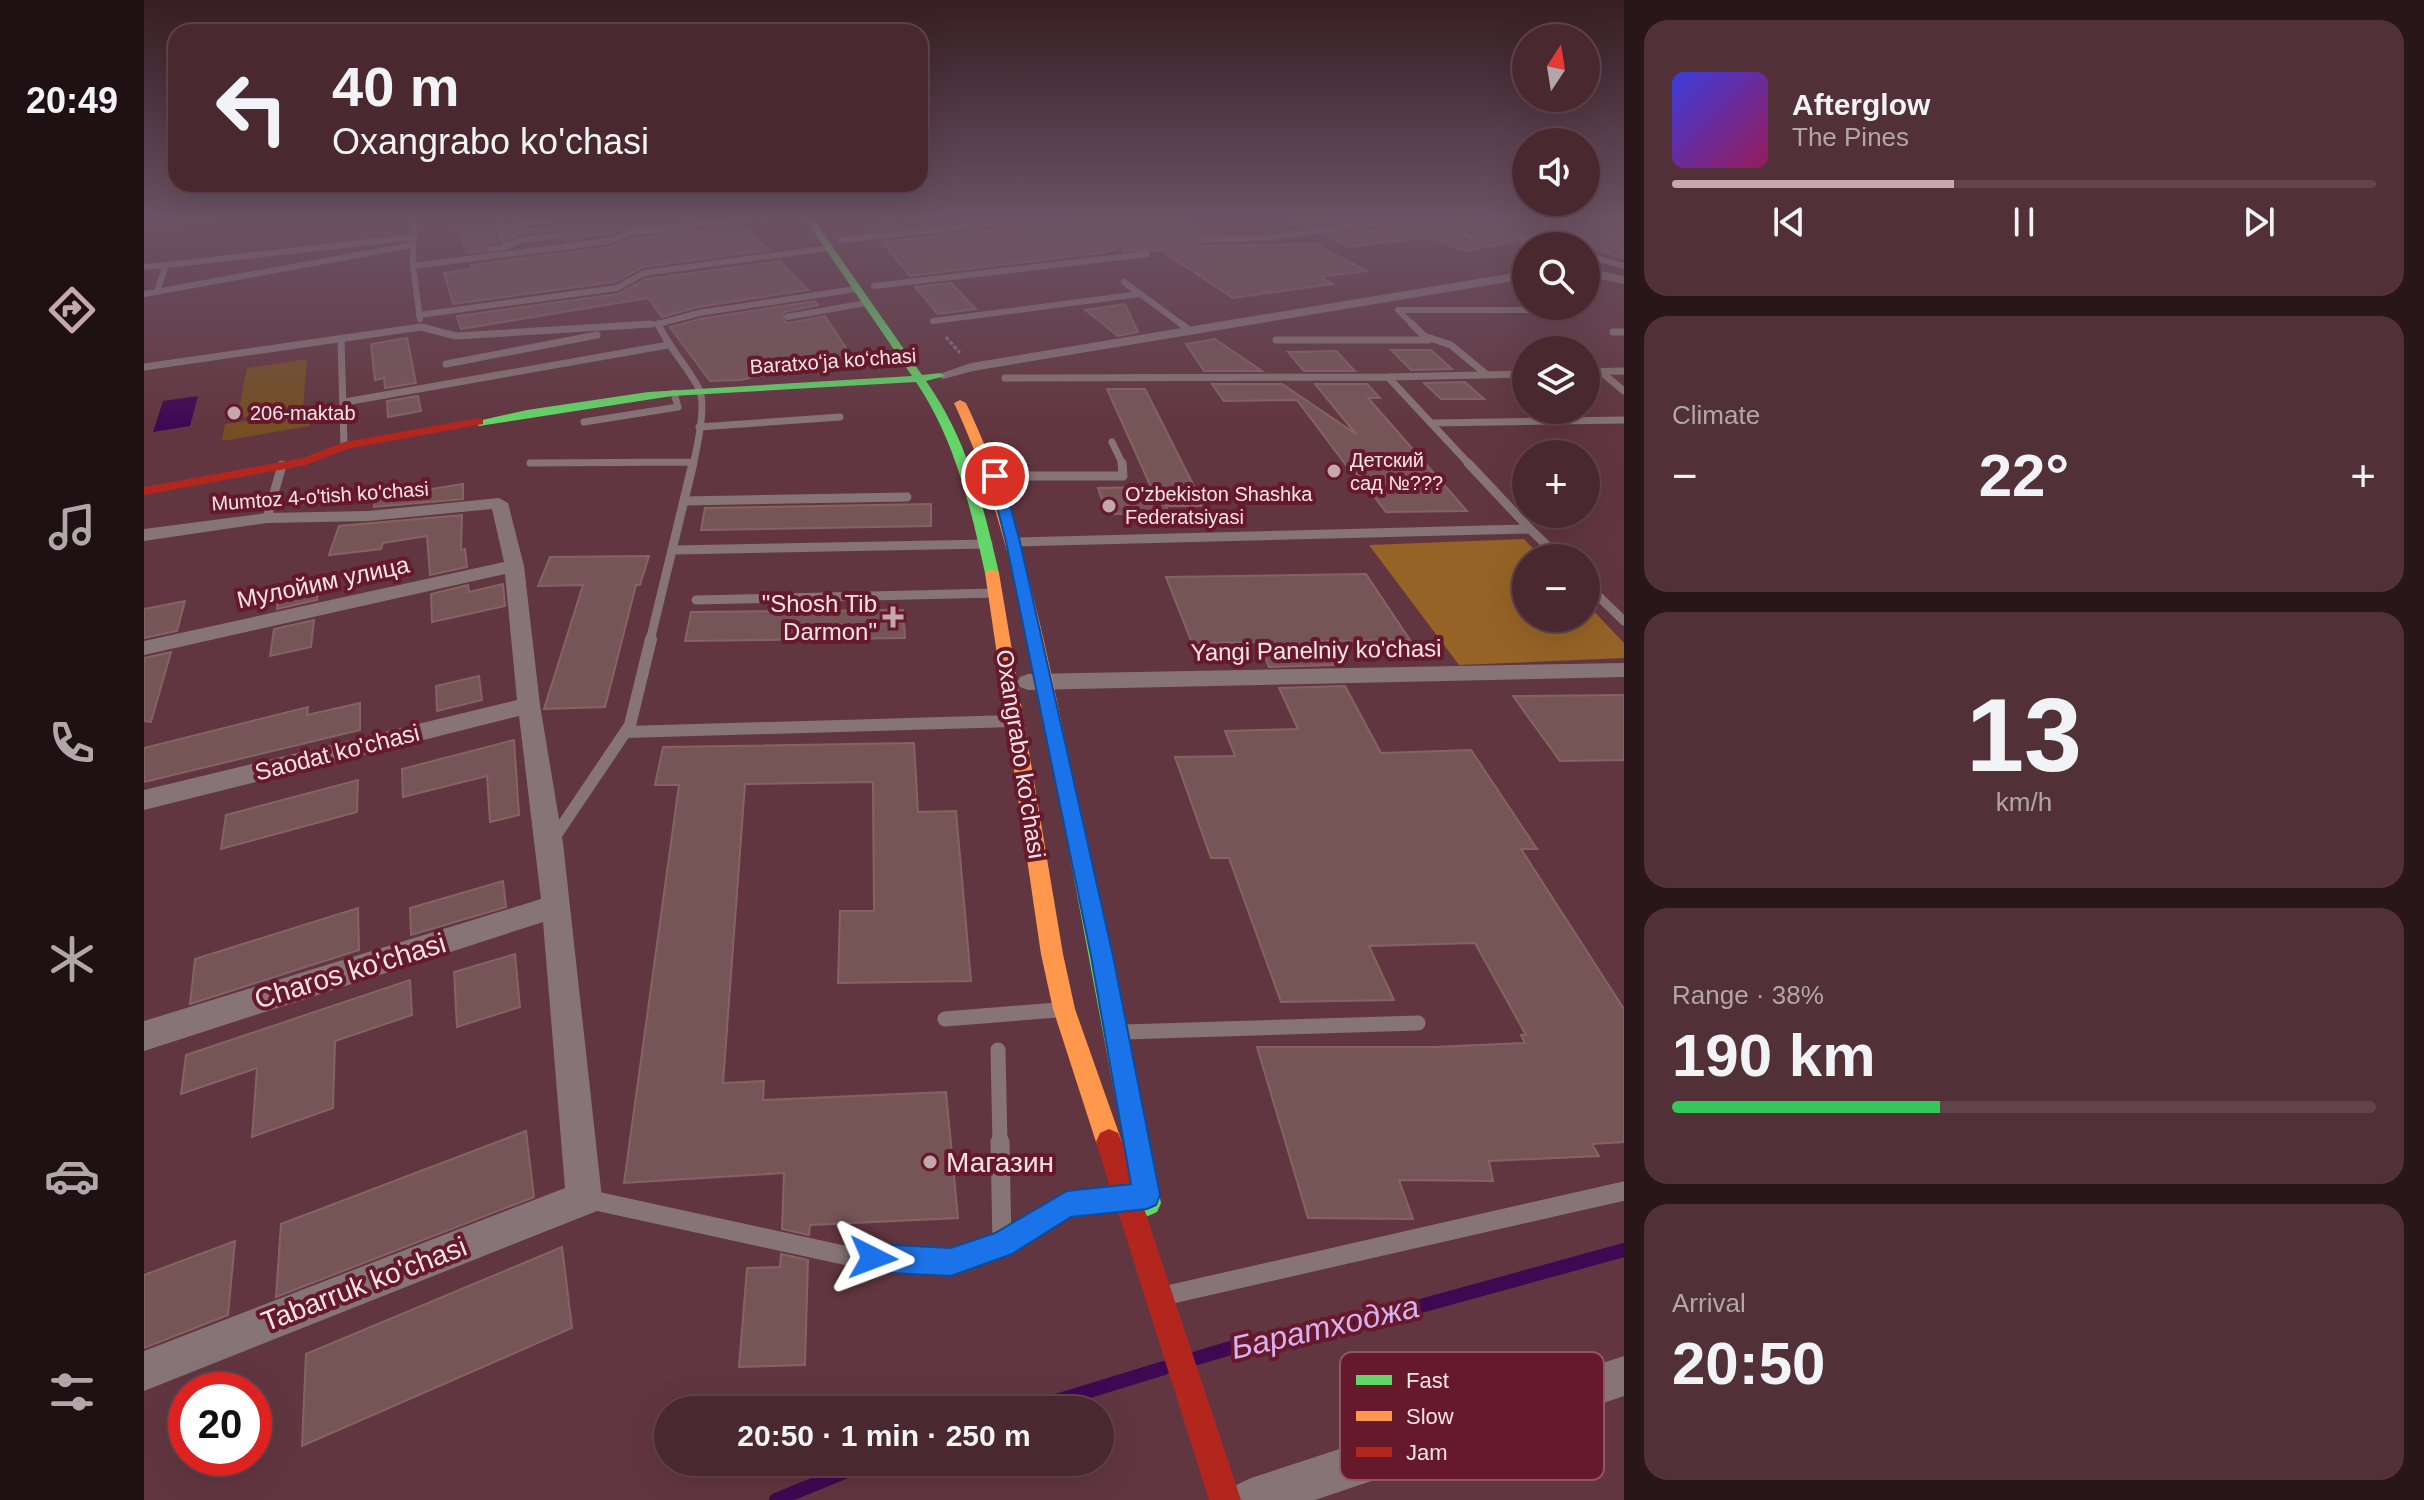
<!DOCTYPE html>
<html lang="en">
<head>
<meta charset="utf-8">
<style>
  :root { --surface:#4a2830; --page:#513038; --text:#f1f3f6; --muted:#b2a6ab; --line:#61444c; --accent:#c4a8ad }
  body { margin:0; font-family:Helvetica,sans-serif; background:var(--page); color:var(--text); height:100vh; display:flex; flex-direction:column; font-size:30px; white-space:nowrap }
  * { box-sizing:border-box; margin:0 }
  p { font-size:26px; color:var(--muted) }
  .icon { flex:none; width:44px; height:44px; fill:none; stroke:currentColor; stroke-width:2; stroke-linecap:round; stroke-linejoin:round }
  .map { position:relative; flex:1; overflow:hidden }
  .side { display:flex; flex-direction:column; gap:20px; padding:20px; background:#29161a; width:800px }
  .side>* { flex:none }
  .guide { position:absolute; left:24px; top:24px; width:760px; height:168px; border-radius:24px; box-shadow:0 8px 32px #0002,0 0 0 2px var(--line); background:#4a2830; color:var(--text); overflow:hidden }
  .needle { width:52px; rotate:12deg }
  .controls { position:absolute; left:1368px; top:24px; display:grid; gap:16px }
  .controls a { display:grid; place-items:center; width:88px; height:88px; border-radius:50%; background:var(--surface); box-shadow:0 8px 32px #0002,0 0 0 2px var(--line); font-size:40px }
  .speed { position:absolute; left:24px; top:1372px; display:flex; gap:16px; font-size:40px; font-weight:700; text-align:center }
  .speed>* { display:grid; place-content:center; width:104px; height:104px; border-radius:50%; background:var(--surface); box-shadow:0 8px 32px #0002,0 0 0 2px var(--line); line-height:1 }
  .speed .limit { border:12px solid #d22; background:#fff; color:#111 }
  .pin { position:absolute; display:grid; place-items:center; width:68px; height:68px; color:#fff; margin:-34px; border:4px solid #fff; border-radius:50%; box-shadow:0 2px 8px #0007 }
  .me { position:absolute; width:88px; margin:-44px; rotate:93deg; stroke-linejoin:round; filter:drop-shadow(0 0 6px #0008) }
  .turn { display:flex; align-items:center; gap:28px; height:168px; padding:0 32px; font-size:36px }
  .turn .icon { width:104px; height:104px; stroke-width:2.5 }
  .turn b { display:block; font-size:56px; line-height:68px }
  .big { font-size:60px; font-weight:700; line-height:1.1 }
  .side .tile { flex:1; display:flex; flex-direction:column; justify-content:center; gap:12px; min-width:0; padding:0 28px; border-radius:24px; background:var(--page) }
  .side .dial { align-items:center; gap:0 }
  .dial b { font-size:104px; line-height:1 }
  .song { display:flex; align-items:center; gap:24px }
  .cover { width:96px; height:96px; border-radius:12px; background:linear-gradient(135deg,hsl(240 70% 55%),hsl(330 70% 35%)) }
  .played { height:8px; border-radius:4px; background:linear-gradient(90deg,var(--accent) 40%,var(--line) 40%) }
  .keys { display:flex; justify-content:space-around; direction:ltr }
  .heat { display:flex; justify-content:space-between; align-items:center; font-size:44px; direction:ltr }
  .charge { height:12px; border-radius:6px; background:linear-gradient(90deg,#34c759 38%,var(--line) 0) }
  .trip { position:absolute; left:510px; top:1396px; width:460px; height:80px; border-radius:40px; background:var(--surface); box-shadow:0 8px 32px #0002,0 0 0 2px var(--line); font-weight:700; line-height:80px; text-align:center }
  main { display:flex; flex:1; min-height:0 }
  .tab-bar { display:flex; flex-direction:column; width:144px; justify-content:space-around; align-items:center; background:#1e1013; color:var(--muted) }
  .tab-bar .icon { width:56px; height:56px }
  .tab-bar .active { color:var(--accent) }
  .tab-bar b { font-size:36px; color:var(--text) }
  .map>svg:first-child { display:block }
  .green { fill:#754e23 }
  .forest { fill:#956326 }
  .water { fill:#3f0853 }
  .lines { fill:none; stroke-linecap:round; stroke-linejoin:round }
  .stream { stroke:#3f0853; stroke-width:14 }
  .building { fill:#765557; stroke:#856365; stroke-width:2 }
  .path { stroke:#8a7679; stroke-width:3; stroke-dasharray:4 2; stroke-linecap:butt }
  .lane-far5 { stroke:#877477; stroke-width:6 }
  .lane-far4 { stroke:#877477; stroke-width:7 }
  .lane-far3 { stroke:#877477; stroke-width:9 }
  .lane-far2 { stroke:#877477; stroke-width:12 }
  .lane-far1 { stroke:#877477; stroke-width:15 }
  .lane { stroke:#877477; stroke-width:19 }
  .street { fill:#877477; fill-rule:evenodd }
  .fast { fill:#63d668; fill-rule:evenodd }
  .slow { fill:#ff974d; fill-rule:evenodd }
  .jam { fill:#b3261e; fill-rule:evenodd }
  .route { fill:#1a73e8; stroke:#114b97; stroke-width:2 }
  .poi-dot { fill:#c4a8ad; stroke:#66192b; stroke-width:3 }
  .labels { text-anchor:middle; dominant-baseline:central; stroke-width:8; stroke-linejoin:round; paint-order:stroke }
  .far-street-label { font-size:20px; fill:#f9e5e7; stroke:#66192b }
  .far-poi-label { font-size:20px; fill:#f9e5e7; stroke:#66192b; text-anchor:start }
  .street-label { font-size:24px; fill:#f9e5e7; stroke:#66192b }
  .poi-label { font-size:24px; fill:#f9e5e7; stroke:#66192b; text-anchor:end }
  .near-street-label { font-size:28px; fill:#f9e5e7; stroke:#66192b }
  .near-poi-label { font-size:28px; fill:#f9e5e7; stroke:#66192b; text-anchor:start }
  .near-water-label { font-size:32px; font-style:italic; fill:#d8b1f1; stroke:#66192b }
  .key { fill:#66192b; stroke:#925663; stroke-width:2 }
  .key-label { font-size:22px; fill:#f9e5e7 }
</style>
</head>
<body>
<main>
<nav class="tab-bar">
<b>20:49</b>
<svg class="icon active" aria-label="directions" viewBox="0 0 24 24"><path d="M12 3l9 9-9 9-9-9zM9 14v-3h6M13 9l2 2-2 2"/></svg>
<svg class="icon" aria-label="music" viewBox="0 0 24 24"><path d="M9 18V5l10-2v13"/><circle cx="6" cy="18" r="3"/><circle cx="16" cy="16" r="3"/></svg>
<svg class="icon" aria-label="phone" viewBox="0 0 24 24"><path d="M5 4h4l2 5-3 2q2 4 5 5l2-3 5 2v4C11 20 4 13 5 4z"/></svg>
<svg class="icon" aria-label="climate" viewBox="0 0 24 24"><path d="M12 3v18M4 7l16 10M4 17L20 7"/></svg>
<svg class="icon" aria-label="car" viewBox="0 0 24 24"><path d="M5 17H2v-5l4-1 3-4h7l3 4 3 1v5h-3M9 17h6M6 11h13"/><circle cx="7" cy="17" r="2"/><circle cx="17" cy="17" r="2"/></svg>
<svg class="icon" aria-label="filters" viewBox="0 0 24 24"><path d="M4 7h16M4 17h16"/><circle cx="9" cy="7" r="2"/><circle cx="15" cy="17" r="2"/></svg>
</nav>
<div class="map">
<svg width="1480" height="1500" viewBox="0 0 1480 1500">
  <rect width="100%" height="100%" fill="#623640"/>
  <!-- green -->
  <path class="green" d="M163,359L159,407L93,418L103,368Z
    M168,410L166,426L78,441L81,424Z"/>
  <!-- forest -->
  <path class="forest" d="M1380,539L1398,558H1382V618H1442V603L1480,643V658L1315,665L1225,545Z"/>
  <!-- water -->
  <path class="water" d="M54,396L46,426L9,432L19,401Z"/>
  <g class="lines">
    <!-- stream -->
    <path class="stream" d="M1053,1358L1100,1344L1273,1307L1480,1250
      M883,1410L1020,1368
      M632,1500L725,1462"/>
  </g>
  <!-- building -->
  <path class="building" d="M332,216H400L351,223L348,228L353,242L344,244L341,251L323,253L310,219Z
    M411,216H510L511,224L420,241L424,235L420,229L376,234L365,239L363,233L410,227L414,223Z
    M717,216H749L759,227L729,231Z
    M950,216H1031L1062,234L1051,237V242L1055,246L1172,244L1223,271L1176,277L1189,284L1089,298L1024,255L1020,250L980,251L977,246L964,252L766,276L738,242L922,222Z
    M1141,216H1186L1192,222L1162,226Z
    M1292,216H1325L1370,242L1320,251L1284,237L1205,247L1182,236L1277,223L1325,243L1332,240L1330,232Z
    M1347,216H1480V259L1446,246H1431L1428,241L1408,232L1402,234L1400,240L1410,246H1401Z
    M599,225L625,250L499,267L471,282L309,304L300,273L328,269L327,265L465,247L487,239Z
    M636,261L664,290L554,307L518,317L504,298L317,329L313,316L474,294L502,279Z
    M807,283L832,309L794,314L771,287Z
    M671,301L674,305L640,312L638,320L644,323L681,316L708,357L596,380L566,381L526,327L556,319Z
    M981,304L994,332L974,336L941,310Z
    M263,338L272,383L241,388L240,378L231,380L227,344Z
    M1071,339L1118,371H1060L1042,344Z
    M1247,350H1287L1308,369L1267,370Z
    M1192,351L1211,371H1160L1144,352Z
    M1321,382L1340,399H1297L1280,383Z
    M1068,384H1138L1212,434L1171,384H1223L1236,398H1224L1323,511L1242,512L1212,473H1208L1153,400L1080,401Z
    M963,389H1001L1060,506H1022L1024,513L963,514L954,488L1007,487Z
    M274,396L277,411L244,417L243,401Z
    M319,484V499L230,507L231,498Z
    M787,504V526L557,530L561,508Z
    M318,515L317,550L321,549L323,567L286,575L283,536L239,543L237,549L185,555L195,526Z
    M505,556L496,585H492L461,707L400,709L439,585L394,586L406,557Z
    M1222,574L1266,640L1177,641L1190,665L1125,667L1114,642L1048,643L1022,577Z
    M175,580L173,600L133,609L136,587Z
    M359,584L361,606L288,622L287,594L324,585L325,592Z
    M41,601L33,631L0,638V609Z
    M759,610L761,638L541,641L547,612Z
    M170,620L167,647L126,656L130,629Z
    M27,652L7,722L0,721V658Z
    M335,676L338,700L293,711L292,686Z
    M1201,686L1237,753L1327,750L1393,849H1377L1480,1009V1142L1448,1144L1455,1156L1345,1161L1349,1181L1255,1180L1269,1219L1164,1218L1113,1047H1289L1381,1043L1377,1035H1382L1331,943L1225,946L1250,1000L1137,1002L1085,858H1067L1031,757L1091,756L1081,731L1154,729L1135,688Z
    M1480,695V760L1416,761L1369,696Z
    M216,703V730L0,782V748L164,707L163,715Z
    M370,740L375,815L346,822L343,776L259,797L258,769Z
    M770,743L774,812L812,811L827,981L694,983L696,911H730L729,782L601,784L579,1083L620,1081L619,1100L802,1092L814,1218L666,1225L665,1235L638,1229L640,1173L480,1183L535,785H511L519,747Z
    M214,780L213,812L77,849L82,815Z
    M359,881L362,907L267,935L266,908Z
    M214,908L215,950L46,1004L51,959Z
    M371,954L376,1007L313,1027L310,972Z
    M266,980L268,1015L191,1041L189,1108L108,1137L113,1068L37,1094L42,1055Z
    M382,1131L390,1197L132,1297L137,1224Z
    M91,1241L84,1315L0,1348V1275Z
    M418,1247L428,1328L158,1446L162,1354Z
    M637,1254L664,1260L661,1365L595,1367L603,1268L636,1267Z"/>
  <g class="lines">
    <!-- path -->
    <path class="path" d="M802,337L816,353"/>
    <!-- lane-far5 -->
    <path class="lane-far5" d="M270,216L269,266L276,319
      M772,216L785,231
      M1192,216L1213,226
      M1277,217L1327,237
      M1406,238L1425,246
      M698,240L921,216
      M1056,240L1128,237L1286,216
      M362,247L377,240L418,235
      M347,249L362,247L354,228L408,221
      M1442,253L1455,259L1442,264
      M1455,259L1480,266
      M269,266L464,241L486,233L618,216
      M0,267L22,265
      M980,282L1040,326
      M730,286L1003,254
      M13,292L22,265L271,237
      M0,294L269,245
      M275,315L473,288L500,273L685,248
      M643,317L722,303
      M789,321L996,294
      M472,326L514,324L555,313L712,289
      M1270,326L1254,310H1399"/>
    <!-- lane-far4 -->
    <path class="lane-far4" d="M514,324C525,348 544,367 555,389C563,405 553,448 549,465
      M1037,324L1046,331
      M1268,324L1280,336L1307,345L1343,375
      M1469,332H1480
      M197,339L200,446
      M1132,340H1285
      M302,364L453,335
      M0,367L277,327L312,336L506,324
      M1456,371L1480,391
      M1442,372L1480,371
      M861,378L1244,377
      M201,402L524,345
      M440,422L534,407L530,393
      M1289,423L1480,420
      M555,427L696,417
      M968,442L979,465
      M386,463L549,462
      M1326,465L1244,377L1382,374"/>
    <!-- lane-far3 -->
    <path class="lane-far3" d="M851,476H979L978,463
      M540,501L763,497
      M123,518L138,465
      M1386,529L1416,558
      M869,542L1386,529L1324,463
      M530,550L844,544
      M1442,584L1480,621
      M552,600L852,593
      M506,641L549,463"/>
    <!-- lane-far2 -->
    <path class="lane-far2" d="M482,732L869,721
      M408,841L486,725L507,639"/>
    <!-- lane-far1 -->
    <path class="lane-far1" d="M801,1019L913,1010
      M980,1032L1274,1023
      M854,1050L856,1144"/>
    <!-- lane -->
    <path class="lane" d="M856,1142L858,1244
      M443,1199L704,1256L807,1262L858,1244L923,1204L972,1198
      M1028,1294L1480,1191"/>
    <!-- street -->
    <path class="street" d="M1328,216H1341L1398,246H1383Z
      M1442,268L1480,276V284L1442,276Z
      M1382,271V279L829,371L799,379L792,375L827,363Z
      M355,498L364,503L380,566L396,705L419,843L458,1198L453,1211L0,1391V1351L421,1188L399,922L0,1051V1021L397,899L375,716L0,810V790L373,700L361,574L0,655V641L360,562L348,509L224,521L123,523L0,541V529L123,513L224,511Z
      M1480,663V677L884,690L876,687L873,682L876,677L884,674Z
      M1480,1356V1396L1171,1500H1085L1092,1485L1107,1478Z"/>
    <!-- fast -->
    <path class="fast" d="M659,216H667L778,375L796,373L801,376L782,381C823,439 839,504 855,573L853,576H843L841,573C826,505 811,440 772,382L528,396L335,426L329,422L383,410L504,392L768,376Z
      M923,786L930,788L932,793L1017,1203L1013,1212L1004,1216L995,1212L991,1203L914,793L916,788Z"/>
    <!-- slow -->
    <path class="slow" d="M816,400L822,403C881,527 904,659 932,793L930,798H916L914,793C888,660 868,527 810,403Z
      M848,569L855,573L919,954L931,1009L978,1142L974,1151L965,1155L956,1151L952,1142L909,1009L897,954L841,573Z"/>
    <!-- jam -->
    <path class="jam" d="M335,418L339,420V424L203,449L162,465L0,495V487L159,458L200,442Z
      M965,1129L974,1133L978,1142L1097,1500H1065L952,1142L956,1133Z"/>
  </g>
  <!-- sky -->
  <linearGradient id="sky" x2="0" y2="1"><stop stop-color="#361e23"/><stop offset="0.51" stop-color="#6b5264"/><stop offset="1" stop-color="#6b5264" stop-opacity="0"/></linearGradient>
  <rect width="1480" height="426" fill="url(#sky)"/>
  <!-- route -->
  <path class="route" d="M851,472L858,476L876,542L969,956L1016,1195L1012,1205L1003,1209L927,1217L868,1254L807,1276L729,1272L720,1268L715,1258L720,1248L729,1244L807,1248L851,1233L923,1191L987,1184L947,956L862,542L845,476Z"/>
  <!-- markers -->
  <g class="poi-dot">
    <circle cx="90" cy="413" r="8"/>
    <circle cx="1190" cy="471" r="8"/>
    <circle cx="965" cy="506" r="8"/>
    <path d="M745 605h8v8h8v8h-8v8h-8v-8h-8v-8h8z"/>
    <circle cx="786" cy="1162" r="8"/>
  </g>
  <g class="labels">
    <!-- far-street labels -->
    <g class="far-street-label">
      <text transform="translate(689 361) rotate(-4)">Baratxoʻja koʻchasi</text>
      <text transform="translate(176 496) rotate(-4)">Mumtoz 4-o'tish ko'chasi</text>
    </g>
    <!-- far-poi labels -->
    <g class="far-poi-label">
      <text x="106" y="413">206-maktab</text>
      <text x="1206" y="460">Детский<tspan x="1206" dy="23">сад №???</tspan></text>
      <text x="981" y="494">O'zbekiston Shashka<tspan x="981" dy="23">Federatsiyasi</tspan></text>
    </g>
    <!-- street labels -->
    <g class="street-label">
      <text transform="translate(179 582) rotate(-12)">Мулойим улица</text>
      <text transform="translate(1172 650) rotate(-1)">Yangi Panelniy ko'chasi</text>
      <text transform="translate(193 752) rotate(-14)">Saodat ko'chasi</text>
      <text transform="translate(877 754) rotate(81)">Oxangrabo ko'chasi</text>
    </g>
    <!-- poi labels -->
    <g class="poi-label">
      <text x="733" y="603">"Shosh Tib<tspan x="733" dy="28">Darmon"</tspan></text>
    </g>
    <!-- near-street labels -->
    <g class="near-street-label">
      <text transform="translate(206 971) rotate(-17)">Charos ko'chasi</text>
      <text transform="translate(220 1284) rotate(-21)">Tabarruk ko'chasi</text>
    </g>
    <!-- near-poi labels -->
    <g class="near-poi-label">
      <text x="802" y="1162">Магазин</text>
    </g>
    <!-- near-water labels -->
    <g class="near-water-label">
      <text transform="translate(1181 1327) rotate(-13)">Баратходжа</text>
    </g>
  </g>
  <!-- legend -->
  <rect x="1196" y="1352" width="264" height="128" rx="12" class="key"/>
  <rect x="1212" y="1375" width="36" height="10" fill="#63d668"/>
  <rect x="1212" y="1411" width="36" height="10" fill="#ff974d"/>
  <rect x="1212" y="1447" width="36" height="10" fill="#b3261e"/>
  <g class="key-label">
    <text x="1262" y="1388">Fast</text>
    <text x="1262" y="1424">Slow</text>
    <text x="1262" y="1460">Jam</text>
  </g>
</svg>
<div class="controls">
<a><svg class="needle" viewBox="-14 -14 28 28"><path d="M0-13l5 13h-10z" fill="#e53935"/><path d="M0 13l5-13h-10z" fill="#b2a6ab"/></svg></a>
<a><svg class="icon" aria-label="sound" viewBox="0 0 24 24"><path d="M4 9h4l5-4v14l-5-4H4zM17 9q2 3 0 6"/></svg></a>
<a><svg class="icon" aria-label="search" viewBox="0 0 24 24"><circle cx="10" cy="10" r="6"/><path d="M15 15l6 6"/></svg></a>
<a><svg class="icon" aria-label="layers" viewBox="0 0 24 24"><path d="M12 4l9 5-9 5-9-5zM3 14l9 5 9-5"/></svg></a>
<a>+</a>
<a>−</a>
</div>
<div class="speed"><div class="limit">20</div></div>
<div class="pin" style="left:851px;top:476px;background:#d93025"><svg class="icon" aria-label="arrive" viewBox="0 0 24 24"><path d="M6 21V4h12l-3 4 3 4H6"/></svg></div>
<svg class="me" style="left:729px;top:1258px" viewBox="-20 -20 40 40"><path d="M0-17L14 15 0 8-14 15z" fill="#1a73e8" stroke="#fff" stroke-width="4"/></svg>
<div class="trip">20:50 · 1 min · 250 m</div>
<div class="guide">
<div class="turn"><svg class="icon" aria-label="left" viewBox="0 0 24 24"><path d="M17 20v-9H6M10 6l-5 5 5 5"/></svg><div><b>40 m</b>Oxangrabo ko'chasi</div></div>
</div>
</div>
<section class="side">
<div class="tile">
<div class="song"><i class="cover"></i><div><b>Afterglow</b><p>The Pines</p></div></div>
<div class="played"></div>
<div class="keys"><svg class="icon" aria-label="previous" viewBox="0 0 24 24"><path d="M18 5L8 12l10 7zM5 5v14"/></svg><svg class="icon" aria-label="pause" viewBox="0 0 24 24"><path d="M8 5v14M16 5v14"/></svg><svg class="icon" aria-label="next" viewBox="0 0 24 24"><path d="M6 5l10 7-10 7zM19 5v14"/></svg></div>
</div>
<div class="tile"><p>Climate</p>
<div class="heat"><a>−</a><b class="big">22°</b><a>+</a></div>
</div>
<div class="tile dial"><b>13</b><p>km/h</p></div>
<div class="tile"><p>Range · 38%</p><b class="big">190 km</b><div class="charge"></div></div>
<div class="tile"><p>Arrival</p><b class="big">20:50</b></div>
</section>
</main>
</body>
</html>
